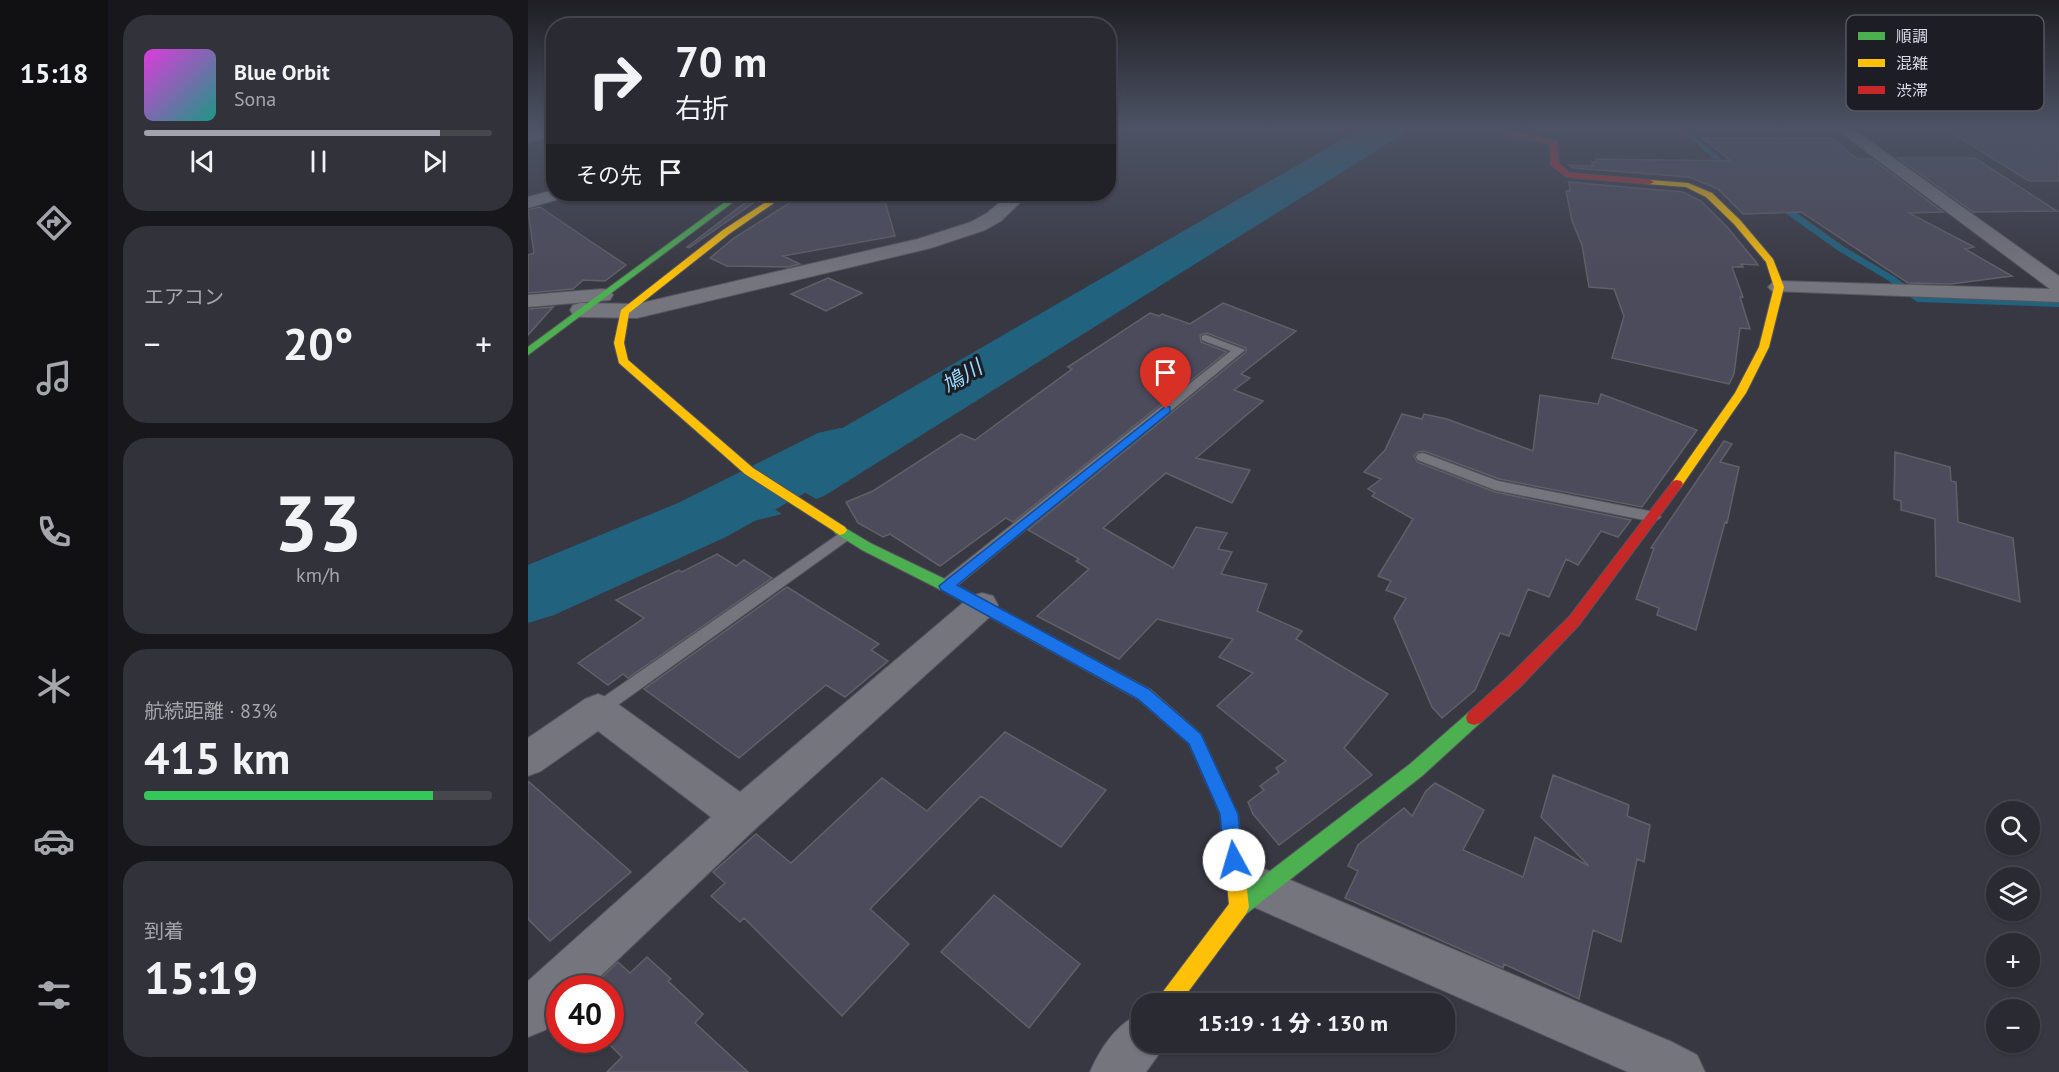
<!DOCTYPE html>
<html lang="ja">
<head>
<meta charset="utf-8">
<style>
  :root { --surface:#2a2a32; --page:#32323a; --text:#f1f3f6; --muted:#a5a7ac; --line:#46464d; --accent:#a2a2ad }
  body { margin:0; font-family:"PT Sans","Noto Sans JP",sans-serif; background:var(--page); color:var(--text); height:100vh; display:flex; flex-direction:column; font-size:22px; white-space:nowrap }
  * { box-sizing:border-box; margin:0 }
  p { font-size:20px; color:var(--muted) }
  .icon { flex:none; width:33px; height:33px; fill:none; stroke:currentColor; stroke-width:2; stroke-linecap:round; stroke-linejoin:round }
  .map { position:relative; flex:1; overflow:hidden }
  .details { display:flex; flex-direction:column; gap:15px; padding:15px; background:#17171c; width:420px }
  .details>* { flex:none }
  .banner { position:absolute; left:18px; top:18px; width:570px; height:183px; border-radius:24px; box-shadow:0 2px 4px #0004,0 0 0 2px var(--line); background:#2a2a32; color:var(--text); overflow:hidden }
  .controls { position:absolute; left:1458px; top:801px; display:grid; gap:12px }
  .controls a { display:grid; place-items:center; width:54px; height:54px; border-radius:50%; background:var(--surface); box-shadow:0 2px 4px #0004,0 0 0 2px var(--line); font-size:30px }
  .speed { position:absolute; left:18px; top:975px; display:flex; gap:12px; font-size:30px; font-weight:700; text-align:center }
  .speed>* { display:grid; place-content:center; width:78px; height:78px; border-radius:50%; background:var(--surface); box-shadow:0 2px 4px #0004,0 0 0 2px var(--line); line-height:1 }
  .speed .limit { border:9px solid #d22; background:#fff; color:#111 }
  .pin { position:absolute; display:grid; place-items:center; width:51px; height:51px; color:#fff; margin:-62px -26px; border-radius:50% 50% 50% 0; rotate:-45deg; box-shadow:0 0 6px #0007 }
  .pin .icon { rotate:45deg }
  .me { position:absolute; width:66px; margin:-33px; rotate:354deg; stroke-linejoin:round; filter:drop-shadow(0 0 4px #0008) }
  .turn { display:flex; align-items:center; gap:21px; height:126px; padding:0 30px; font-size:27px }
  .turn .icon { width:78px; height:78px; stroke-width:2.5 }
  .turn b { display:block; font-size:42px; line-height:51px }
  .then { display:flex; align-items:center; height:57px; padding:0 30px; background:#0003; gap:12px; font-size:22px }
  .big { font-size:45px; font-weight:800; line-height:1.1 }
  .details .card { flex:1; display:flex; flex-direction:column; justify-content:center; gap:9px; min-width:0; padding:0 21px; border-radius:24px; background:var(--page) }
  .details .dial { align-items:center; gap:0 }
  .dial b { font-size:78px; line-height:1 }
  .song { display:flex; align-items:center; gap:18px }
  .cover { width:72px; height:72px; border-radius:9px; background:linear-gradient(135deg,hsl(300 70% 55%),hsl(170 70% 35%)) }
  .played { height:6px; border-radius:3px; background:linear-gradient(90deg,var(--accent) 85%,var(--line) 85%) }
  .keys { display:flex; justify-content:space-around; direction:ltr }
  .heat { display:flex; justify-content:space-between; align-items:center; font-size:33px; direction:ltr }
  .charge { height:9px; border-radius:4px; background:linear-gradient(90deg,#34c759 83%,var(--line) 0) }
  .trip { position:absolute; left:603px; top:993px; width:324px; height:60px; border-radius:24px; background:var(--surface); box-shadow:0 2px 4px #0004,0 0 0 2px var(--line); font-weight:800; line-height:60px; text-align:center }
  main { display:flex; flex:1; min-height:0 }
  .dock { display:flex; flex-direction:column; width:108px; justify-content:space-around; align-items:center; background:#111114; color:var(--muted) }
  .dock .icon { width:42px; height:42px }
  .dock .selected { color:var(--accent) }
  .dock b { font-size:27px; color:var(--text) }
  .map>svg:first-child { display:block }
  .water { fill:#21637f }
  .lines { fill:none; stroke-linecap:round; stroke-linejoin:round }
  .stream { fill:#21637f; fill-rule:evenodd }
  .river { fill:#21637f; fill-rule:evenodd }
  .building { fill:#4c4b5b; stroke:#606068; stroke-width:1.5 }
  .lane-casing { stroke:#56555e; stroke-width:2 }
  .street-casing { stroke:#56555e; stroke-width:2 }
  .fast-casing { stroke:#56555e; stroke-width:2 }
  .slow-casing { stroke:#56555e; stroke-width:2 }
  .jam-casing { stroke:#56555e; stroke-width:2 }
  .lane { fill:#75757e; fill-rule:evenodd }
  .street { fill:#75757e; fill-rule:evenodd }
  .fast { fill:#4caf50; fill-rule:evenodd }
  .slow { fill:#ffc107; fill-rule:evenodd }
  .jam { fill:#c62828; fill-rule:evenodd }
  .route { fill:#1a73e8; stroke:#114b97; stroke-width:1.5 }
  .labels { text-anchor:middle; dominant-baseline:central; stroke-width:6; stroke-linejoin:round; paint-order:stroke }
  .water-label { font-size:21px; font-style:italic; fill:#9bddfe; stroke:#1d1d25 }
  .key { fill:#1d1d25; stroke:#56565f; stroke-width:1.5 }
  .key-label { font-size:16px; fill:#dbdbe6 }
</style>
</head>
<body>
<main>
<nav class="dock">
<b>15:18</b>
<svg class="icon selected" aria-label="directions" viewBox="0 0 24 24"><path d="M12 3l9 9-9 9-9-9zM9 14v-3h6M13 9l2 2-2 2"/></svg>
<svg class="icon" aria-label="music" viewBox="0 0 24 24"><path d="M9 18V5l10-2v13"/><circle cx="6" cy="18" r="3"/><circle cx="16" cy="16" r="3"/></svg>
<svg class="icon" aria-label="phone" viewBox="0 0 24 24"><path d="M5 4h4l2 5-3 2q2 4 5 5l2-3 5 2v4C11 20 4 13 5 4z"/></svg>
<svg class="icon" aria-label="climate" viewBox="0 0 24 24"><path d="M12 3v18M4 7l16 10M4 17L20 7"/></svg>
<svg class="icon" aria-label="car" viewBox="0 0 24 24"><path d="M5 17H2v-5l4-1 3-4h7l3 4 3 1v5h-3M9 17h6M6 11h13"/><circle cx="7" cy="17" r="2"/><circle cx="17" cy="17" r="2"/></svg>
<svg class="icon" aria-label="filters" viewBox="0 0 24 24"><path d="M4 7h16M4 17h16"/><circle cx="9" cy="7" r="2"/><circle cx="15" cy="17" r="2"/></svg>
</nav>
<section class="details">
<div class="card">
<div class="song"><i class="cover"></i><div><b>Blue Orbit</b><p>Sona</p></div></div>
<div class="played"></div>
<div class="keys"><svg class="icon" aria-label="previous" viewBox="0 0 24 24"><path d="M18 5L8 12l10 7zM5 5v14"/></svg><svg class="icon" aria-label="pause" viewBox="0 0 24 24"><path d="M8 5v14M16 5v14"/></svg><svg class="icon" aria-label="next" viewBox="0 0 24 24"><path d="M6 5l10 7-10 7zM19 5v14"/></svg></div>
</div>
<div class="card"><p>エアコン</p>
<div class="heat"><a>−</a><b class="big">20°</b><a>+</a></div>
</div>
<div class="card dial"><b>33</b><p>km/h</p></div>
<div class="card"><p>航続距離 · 83%</p><b class="big">415 km</b><div class="charge"></div></div>
<div class="card"><p>到着</p><b class="big">15:19</b></div>
</section>
<div class="map">
<svg width="1531" height="1072" viewBox="0 0 1531 1072">
  <rect width="100%" height="100%" fill="#383842"/>
  <!-- water -->
  <path class="water" d="M832,129H883L296,496L288,499L240,471Z
    M214,488L254,514L189,530L40,603L0,618V587L123,535Z"/>
  <g class="lines">
    <!-- stream -->
    <path class="stream" d="M1151,129H1157L1205,169V171H1201Z
      M1246,201H1252L1315,246L1367,277L1394,297L1531,301V307L1389,302L1361,281L1309,250L1246,205Z"/>
    <!-- river -->
    <path class="river" d="M312,428L334,433L343,447L334,461L198,537L26,615L0,623V565L150,503L290,433Z"/>
  </g>
  <!-- building -->
  <path class="building" d="M1417,129H1531V181H1501Z
    M1174,138H1304L1329,159H1344L1415,212L1381,213L1446,247L1437,249L1484,276L1423,284L1380,283L1273,212L1215,214L1190,189L1161,177L1045,168L1041,165L1065,166L1064,162H1068V159L1203,161Z
    M1370,158H1447L1529,211L1445,212Z
    M1041,182L1155,192L1173,201L1200,228L1228,262L1230,265L1213,264L1215,267H1204L1215,297H1212L1222,329L1212,328L1206,374L1201,384L1084,358L1096,316L1086,289L1061,287L1054,245L1044,221L1038,191H1042Z
    M222,199H231L161,248L159,247Z
    M268,199L357,202L367,236L255,256L272,264L260,267L199,266L182,258L206,238Z
    M12,207L68,245L98,265L77,281L55,280L45,289L0,293V255L6,253L0,210Z
    M300,278L334,293L298,311L263,294Z
    M695,303L768,331L713,374L722,378L706,390L735,401L668,458L722,470L704,503L638,473L575,528L645,568L668,527L699,533L690,549L704,552L693,574L739,584L729,611L774,631L768,639L860,694L816,748L844,775L751,845L725,814L720,802L736,790L732,786L751,772L748,768L758,761L689,706L725,673L691,657L705,639L629,619L591,659L509,616L561,569L548,561L551,559L500,530L718,352V348L679,333L672,335L673,342L699,352L485,522L478,518L412,566L362,534L355,537L330,523L318,502L345,491L433,434L447,440L544,369L540,367L622,313L631,316L634,314L662,324Z
    M25,307L0,335V309Z
    M1073,394L1169,430L1114,507L971,479L896,451L890,452L886,456L889,462L967,492L1103,520L1090,537L1073,531L1050,565L1038,559L1021,597L1000,589L981,636L972,633L947,690L914,718L904,707L866,618L878,598L858,590L863,581L850,576L885,519L844,496L847,493L840,489L853,479L836,472L857,450L874,414L894,419L896,414L919,419L1005,451L1012,395L1070,404Z
    M1196,441L1204,444L1192,462L1211,467L1199,523L1197,522L1168,630L1129,615L1131,608L1108,599L1126,548H1123Z
    M1367,452L1422,467L1423,481L1428,482L1430,522L1485,538L1492,602L1408,576L1407,519L1373,510V501L1366,499Z
    M189,554L208,566L216,560L244,578L100,678L95,674L80,685L50,663L116,618L88,600L151,570L154,572Z
    M259,587L351,644L343,650L360,661L317,697L298,685L211,758L116,689Z
    M477,732L578,790L533,847L453,796L342,909L381,944L314,1016L216,918L212,922L183,896L197,883L185,872L228,834L263,863L354,778L399,811Z
    M1025,775L1101,805L1099,816L1122,825L1116,862L1109,859L1093,942L1065,930L1051,999L976,964L975,968L817,898L830,871L820,866L830,845L876,808L884,816L898,791L907,783L956,810L935,850L995,877L1007,837L1061,866L1013,817Z
    M0,781L103,872L22,941L0,919Z
    M466,895L552,964L501,1028L413,952Z
    M119,957L143,979L140,981L175,1014L167,1023L220,1072H79L94,1057L77,1040H82V988H63L90,962L102,973Z"/>
  <g class="lines">
    <!-- lane casing -->
    <g class="lane-casing">
      <path id="lane" d="M678,335L717,350L424,590H412L410,586L412,582L703,351L674,340V336Z
        M895,453L970,481L1126,512L1133,517L1126,522L967,490L890,460L888,457L890,454Z
        M318,529L325,534L323,538L76,715L70,718L64,715L61,710L64,705Z"/>
    </g>
    <!-- street casing -->
    <g class="street-casing">
      <path id="street" d="M9,129H26V133L0,143V132Z
        M1308,129H1325L1531,276V302L1244,291L1240,287L1244,283L1251,281L1522,289Z
        M26,190V194H38L35,198L0,208V197Z
        M482,194H501L473,221L457,230L403,248L109,318L53,317L45,315L42,310L45,305L53,303L109,304L390,239L443,222L459,213Z
        M74,289L82,290L85,295L82,300L0,307V295Z
        M454,593L465,596L470,605L465,614L227,829L60,988H32V1016L17,1030L0,1037V981L183,817L70,731L13,771L0,776V738L57,699L70,694L83,699L212,792L443,596Z
        M734,868L1144,1042L1169,1055L1177,1072H1100L719,904L713,889L719,874Z
        M614,1013V1042H636L631,1054L618,1072H562C573,1047 589,1023 614,1013Z"/>
    </g>
    <!-- fast casing -->
    <g class="fast-casing">
      <path id="fast" d="M208,194H216L0,355V347Z
        M312,525L344,544L423,582L623,690L625,695L623,700L617,702L611,700L413,590L334,550L307,533L305,530L307,527Z
        M946,711L952,713L954,718L952,723L894,776L718,914L711,917L704,914L701,907L704,900L882,764L940,713Z"/>
    </g>
    <!-- slow casing -->
    <g class="slow-casing">
      <path id="slow" d="M1122,180L1160,183L1184,193L1212,220L1245,259L1256,287L1241,347L1218,393L1153,487L1149,488L1143,484L1207,393L1231,347L1246,287L1238,262L1206,224L1178,197L1158,187L1119,184V180Z
        M250,194H259L201,234L101,313L96,343L100,360L225,468L317,527L319,530L317,533L312,535L217,474L91,363L86,343L93,310L195,230Z
        M617,688L623,690L673,734L707,808L710,814L721,907L718,914L651,1004H628L631,997L701,904L692,814L661,744L611,700L609,695L611,690Z"/>
    </g>
    <!-- jam casing -->
    <g class="jam-casing">
      <path id="jam" d="M958,129H969L1029,141L1031,164L1041,173L1122,180L1126,182L1122,184L1039,177L1023,165L1022,144Z
        M1149,480L1153,481L1155,484L1153,487L1051,625L992,687L952,723L946,725L940,723L938,718L940,713L980,677L1041,617L1145,481Z"/>
    </g>
    <!-- lane -->
    <use href="#lane" class="lane"/>
    <!-- street -->
    <use href="#street" class="street"/>
    <!-- fast -->
    <use href="#fast" class="fast"/>
    <!-- slow -->
    <use href="#slow" class="slow"/>
    <!-- jam -->
    <use href="#jam" class="jam"/>
  </g>
  <!-- sky -->
  <linearGradient id="sky" x2="0" y2="1"><stop stop-color="#1f1f24"/><stop offset="0.46" stop-color="#4d5365"/><stop offset="1" stop-color="#4d5365" stop-opacity="0"/></linearGradient>
  <rect width="1531" height="279" fill="url(#sky)"/>
  <!-- route -->
  <path class="route" d="M638,406L642,407V412L429,585L621,689L673,734L710,814L715,860L713,867L706,870L699,867L696,860L692,814L661,744L610,699L413,590L411,586Z"/>
  <g class="labels">
    <!-- water labels -->
    <g class="water-label">
      <text transform="translate(434 376) rotate(-31)">鳩川</text>
    </g>
  </g>
  <!-- legend -->
  <rect x="1318" y="15" width="198" height="96" rx="9" class="key"/>
  <rect x="1330" y="32" width="27" height="8" fill="#4caf50"/>
  <rect x="1330" y="59" width="27" height="8" fill="#ffc107"/>
  <rect x="1330" y="86" width="27" height="8" fill="#c62828"/>
  <g class="key-label">
    <text x="1368" y="42">順調</text>
    <text x="1368" y="69">混雑</text>
    <text x="1368" y="96">渋滞</text>
  </g>
</svg>
<div class="controls">
<a><svg class="icon" aria-label="search" viewBox="0 0 24 24"><circle cx="10" cy="10" r="6"/><path d="M15 15l6 6"/></svg></a>
<a><svg class="icon" aria-label="layers" viewBox="0 0 24 24"><path d="M12 4l9 5-9 5-9-5zM3 14l9 5 9-5"/></svg></a>
<a>+</a>
<a>−</a>
</div>
<div class="speed"><div class="limit">40</div></div>
<div class="pin" style="left:638px;top:409px;background:#d93025"><svg class="icon" aria-label="arrive" viewBox="0 0 24 24"><path d="M6 21V4h12l-3 4 3 4H6"/></svg></div>
<svg class="me" style="left:706px;top:860px" viewBox="-20 -20 40 40"><circle r="19" fill="#fff"/><path d="M0-13L10 11 0 6-10 11z" fill="#1a73e8"/></svg>
<div class="trip">15:19 · 1 分 · 130 m</div>
<div class="banner">
<div class="turn"><svg class="icon" aria-label="right" viewBox="0 0 24 24"><path d="M7 20v-9h11M14 6l5 5-5 5"/></svg><div><b>70 m</b>右折</div></div>
<div class="then">その先<svg class="icon" aria-label="arrive" viewBox="0 0 24 24"><path d="M6 21V4h12l-3 4 3 4H6"/></svg></div>
</div>
</div>
</main>
</body>
</html>
